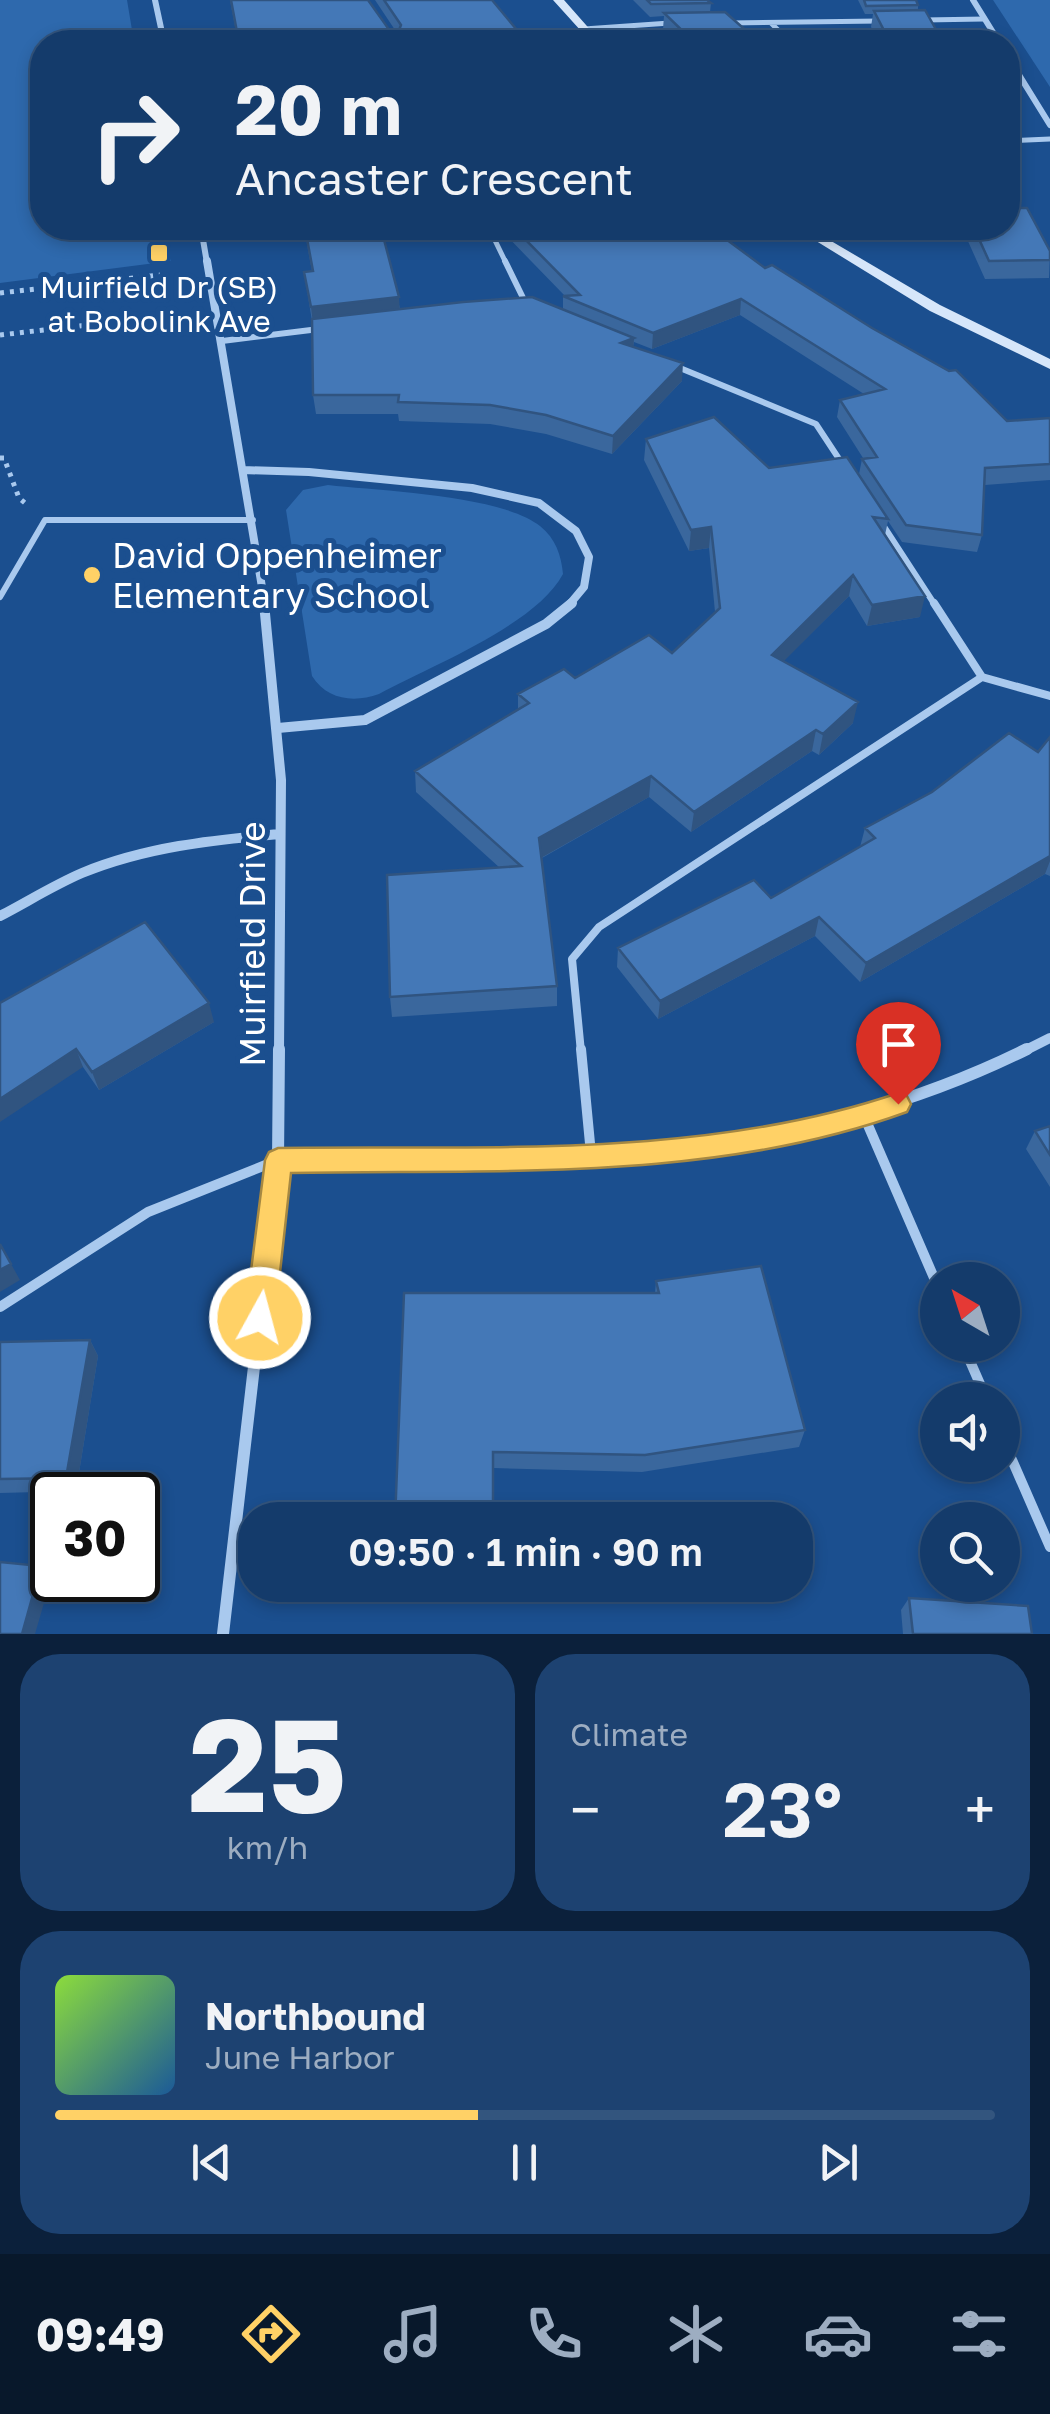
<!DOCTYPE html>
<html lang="en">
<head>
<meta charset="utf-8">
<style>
  :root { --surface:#143b6b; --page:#1d4271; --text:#f1f3f6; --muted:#9dadc1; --line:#33557e; --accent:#ffd166 }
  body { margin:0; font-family:"Golos Text",sans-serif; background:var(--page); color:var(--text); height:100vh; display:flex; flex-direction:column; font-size:38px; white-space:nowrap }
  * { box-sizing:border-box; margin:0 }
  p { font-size:32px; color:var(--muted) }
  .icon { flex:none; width:55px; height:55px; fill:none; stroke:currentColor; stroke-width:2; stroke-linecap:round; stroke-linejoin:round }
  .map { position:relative; height:1634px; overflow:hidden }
  .sheet { display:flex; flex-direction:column; gap:20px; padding:20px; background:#0b203b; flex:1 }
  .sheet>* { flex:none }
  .guide { position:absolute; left:30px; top:30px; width:990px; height:210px; border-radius:40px; box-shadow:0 5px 15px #0003,0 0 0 2px var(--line); background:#143b6b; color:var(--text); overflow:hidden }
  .needle { width:65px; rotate:321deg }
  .fabs { position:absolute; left:920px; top:1262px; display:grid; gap:20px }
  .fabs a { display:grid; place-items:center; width:100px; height:100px; border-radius:50%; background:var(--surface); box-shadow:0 5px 15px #0003,0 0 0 2px var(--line); font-size:50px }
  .speed { position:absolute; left:30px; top:1472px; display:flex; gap:20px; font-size:50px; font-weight:700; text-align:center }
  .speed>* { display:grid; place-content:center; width:130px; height:130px; border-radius:50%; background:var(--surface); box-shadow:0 5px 15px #0003,0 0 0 2px var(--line); line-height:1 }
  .speed .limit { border:5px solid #111; border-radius:15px; background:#fff; color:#111 }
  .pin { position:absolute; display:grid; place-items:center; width:85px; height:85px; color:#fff; margin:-102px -42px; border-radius:50% 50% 50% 0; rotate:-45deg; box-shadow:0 0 10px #0007 }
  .pin .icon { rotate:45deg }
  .me { position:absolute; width:110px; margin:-55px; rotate:7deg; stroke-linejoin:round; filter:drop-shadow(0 0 8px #0008) }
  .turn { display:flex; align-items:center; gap:35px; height:210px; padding:0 40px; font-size:45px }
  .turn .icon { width:130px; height:130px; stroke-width:2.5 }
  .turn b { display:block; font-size:70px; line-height:85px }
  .big { font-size:75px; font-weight:600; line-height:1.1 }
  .sheet .tile { flex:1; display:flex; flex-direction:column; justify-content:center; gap:15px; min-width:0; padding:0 35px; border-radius:40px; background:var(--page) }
  .sheet .dial { align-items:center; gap:0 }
  .dial b { font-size:130px; line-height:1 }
  .song { display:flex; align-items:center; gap:30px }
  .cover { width:120px; height:120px; border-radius:15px; background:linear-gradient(135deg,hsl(90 70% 55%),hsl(210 70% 35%)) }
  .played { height:10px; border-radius:5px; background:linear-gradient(90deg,var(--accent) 45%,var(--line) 45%) }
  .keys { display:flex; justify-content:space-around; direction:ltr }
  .heat { display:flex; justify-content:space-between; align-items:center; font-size:55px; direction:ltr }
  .sheet .tiles { flex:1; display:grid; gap:20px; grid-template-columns:1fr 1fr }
  .tile:last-child { grid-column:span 2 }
  .trip { position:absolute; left:238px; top:1502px; width:575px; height:100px; border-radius:40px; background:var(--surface); box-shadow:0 5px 15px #0003,0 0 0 2px var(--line); font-weight:600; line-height:100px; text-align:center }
  .tabs { display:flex; height:160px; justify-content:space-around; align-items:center; background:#08182b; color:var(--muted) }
  .tabs .icon { width:70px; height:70px }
  .tabs .active { color:var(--accent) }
  .tabs b { font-size:45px; color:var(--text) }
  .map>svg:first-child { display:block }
  .green { fill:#2e69ad }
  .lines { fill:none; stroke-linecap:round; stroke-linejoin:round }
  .path { stroke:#a9c9ee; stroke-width:5; stroke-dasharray:4 6; stroke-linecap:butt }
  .lane-far3 { stroke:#a9c9ee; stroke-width:5 }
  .lane-far2 { stroke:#a9c9ee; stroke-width:6 }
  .lane-far1 { stroke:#a9c9ee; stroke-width:8 }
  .lane { stroke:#a9c9ee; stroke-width:10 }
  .street-far3 { stroke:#a9c9ee; stroke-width:6 }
  .street-far2 { stroke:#a9c9ee; stroke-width:8 }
  .street-far1 { stroke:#a9c9ee; stroke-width:10 }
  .street { stroke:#a9c9ee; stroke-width:12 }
  .secondary { fill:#d6e6fa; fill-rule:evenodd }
  .wall { fill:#3a679d }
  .shaded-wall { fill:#305480 }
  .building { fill:#4478b7; stroke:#305480; stroke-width:2.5 }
  .route { fill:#ffd166; stroke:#a68842; stroke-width:2.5 }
  .poi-dot { fill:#ffd166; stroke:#1b4f8f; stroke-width:4 }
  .labels { text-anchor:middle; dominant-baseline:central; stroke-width:10; stroke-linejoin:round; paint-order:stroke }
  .far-poi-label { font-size:30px; fill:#fff; stroke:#1b4f8f }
  .poi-label { font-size:35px; fill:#fff; stroke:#1b4f8f; text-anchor:start }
  .street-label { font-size:35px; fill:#fff; stroke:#1b4f8f }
</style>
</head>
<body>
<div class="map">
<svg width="1050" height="1634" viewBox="0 0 1050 1634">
  <rect width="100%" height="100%" fill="#1b4f8f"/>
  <!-- green -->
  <path class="green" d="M0,0H127L134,42H42V228H165L171,261L0,283Z
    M993,0H1050V87Z
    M328,485C381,491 501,495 540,526C556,539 561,555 563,574C536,625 431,666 379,694C354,703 327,700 312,676L286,510L303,490Z"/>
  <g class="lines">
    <!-- path -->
    <path class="path" d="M0,293L160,275
      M0,335L166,316
      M0,458H4L19,498L25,503"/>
    <!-- lane-far3 -->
    <path class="lane-far3" d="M924,20L984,19
      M729,23L880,21
      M771,23L790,42
      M584,29L670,23
      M1008,141L1050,139
      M489,228L506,263"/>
    <!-- lane-far2 -->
    <path class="lane-far2" d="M505,261L527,306
      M222,341L319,329
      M675,366L816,424L843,465
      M881,522L935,605
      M0,597L45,520H253"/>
    <!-- lane-far1 -->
    <path class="lane-far1" d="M934,603L982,677L1050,696
      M581,1052L572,959L599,927L982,677"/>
    <!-- lane -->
    <path class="lane" d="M581,1049L591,1154
      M864,1116L938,1287
      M0,1307L148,1212L278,1160
      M963,1345L987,1400
      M1002,1437L1050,1547"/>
    <!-- street-far3 -->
    <path class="street-far3" d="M155,0L164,42
      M973,0L999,42
      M1008,57L1050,125
      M201,228L207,263"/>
    <!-- street-far2 -->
    <path class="street-far2" d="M207,261L265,605
      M243,470L309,472L472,488L539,503L576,531L589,557L584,587L569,605"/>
    <!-- street-far1 -->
    <path class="street-far1" d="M264,603L281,780L279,1052
      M278,728L365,720L546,624L572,603
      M0,916C27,902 54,885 82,873C145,847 212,840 279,834
      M1022,1052L1050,1038"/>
    <!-- street -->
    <path class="street" d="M278,1160C540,1159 785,1169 1027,1049
      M223,1634L278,1160L279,1049"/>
    <!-- secondary -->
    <path class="secondary" d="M553,0H564L601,42H591Z
      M795,228H809L940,305L1050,359V369L930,311Z"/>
  </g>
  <!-- wall -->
  <path class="wall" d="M230,0H368L390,31L397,33L375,0H492L517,30V42H238Z
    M633,0H707L711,3L710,12L759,42H677L663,29L664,16L650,17Z
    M858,0H916L918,5V10L943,42H879L871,27L873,14H865Z
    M304,228H480L384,240L400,309L563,310V296H565L499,228H711L765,268L1007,421L1050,418V480L985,485L982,535L977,552L902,542L888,521L885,535L920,617L867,626L849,596L783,661L853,723L819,755L812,751L691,832L649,797L542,858L557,986V1006L392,1017L390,997L500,868L416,792L415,771L518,710V694L672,653L715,612L709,548L689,551L644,460L646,439L769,468L859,474L862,459L863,458L837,417L840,400L864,394L740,315L652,349L634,342L633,347L682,381L612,454L546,434L490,424L399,421L398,414H316L313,395L312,321L304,272L312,271Z
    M962,228H1008L1050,251L1049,278L985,279Z
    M1050,737V876L1045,874L860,982L815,936L658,1019L617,967L618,948L771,898L860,847L865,828L1038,752Z
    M0,1003L214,1022L99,1090L83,1067Z
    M1050,1126V1187L1026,1149L1035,1131Z
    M656,1281L805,1430L799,1447L642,1472L494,1468V1520H395L655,1293Z
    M90,1340L98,1356L76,1491L0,1493V1342Z
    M909,1598L1032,1634H903L901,1610Z"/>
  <!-- shaded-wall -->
  <path class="shaded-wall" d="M517,30V42H506V31Z
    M380,228H480L381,240Z
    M399,297L400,314L313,324L311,307Z
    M741,299L740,315L652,349L653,333Z
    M634,338L633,357L621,343Z
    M683,363L682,381L612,454L613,436Z
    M711,527L709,548L689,551L691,530Z
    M853,575L849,596L769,676L772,655Z
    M925,596L920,617L867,626L872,605Z
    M858,702L853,723L819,755L823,734Z
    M816,730L812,751L691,832L694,812Z
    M651,776L649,797L539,859V838Z
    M1050,856V861L1045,874L860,982L866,963Z
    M819,917L815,936L658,1019L660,1001Z
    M209,1003L214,1022L99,1090L92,1072Z
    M76,1049L83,1067L0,1122V1099Z
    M0,1244L20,1280L0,1292Z
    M90,1340L98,1356L76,1491L66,1478Z
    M41,1566L51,1579L35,1634H22Z"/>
  <!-- building -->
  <path class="building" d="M231,0H368L390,31L398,33L401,25L384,0H492L517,30L506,31L516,42H242L237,32Z
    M647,0H707L711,3L651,4Z
    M864,0H916L918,5L866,6Z
    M925,10L943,42H890L874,11Z
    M725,12L759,42H694L664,13Z
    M1008,205L1011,208H1027L1050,251V260L989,261L974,228H1008Z
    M305,228H381L399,297L311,307L304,272L313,271Z
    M514,228H711L765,268L772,265L872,328L949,371L956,370L1007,421L1050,418V464L985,468L982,535L906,525L862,459L877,457L840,400L885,389L741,299L653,333L563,296L580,295Z
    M532,297L634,338L621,343L683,363L613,436L546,415L490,405L398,402L399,395H313L312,319L463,302Z
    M714,417L769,468L847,457L888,519L873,517L925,596L872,605L853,575L772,655L858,702L823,734L816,730L694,812L651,776L539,838L557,986L390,997L387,875L521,866L415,771L529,703L518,694L564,669L575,678L649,635L672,653L720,608L711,527L691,530L646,439Z
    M1009,733L1038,752L1050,737V856L866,963L819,917L660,1001L618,948L754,880L771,898L875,838L865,828L932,792Z
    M145,922L209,1003L92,1072L76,1049L0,1099V1003Z
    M1050,1126V1155L1035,1131Z
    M0,1244L11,1264L0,1270Z
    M761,1266L805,1430L645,1455L493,1452V1520H395L404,1293H659L656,1281Z
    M90,1340L66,1478L0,1479V1342Z
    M0,1562L41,1566L22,1634H0Z
    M909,1598L1028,1606L1032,1634H913Z"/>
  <!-- route -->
  <path class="route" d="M898,1093L907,1096L911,1104L907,1112C712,1183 495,1169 291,1173L275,1318L270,1328L260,1333L249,1328L245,1318L265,1160L269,1152L278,1148C482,1145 702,1160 898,1093Z"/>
  <!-- markers -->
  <g class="poi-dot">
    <rect x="149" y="243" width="20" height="20" rx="5"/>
    <circle cx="92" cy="575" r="10"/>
  </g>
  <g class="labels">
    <!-- far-poi labels -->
    <g class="far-poi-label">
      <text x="159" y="287">Muirfield Dr (SB)<tspan x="159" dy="34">at Bobolink Ave</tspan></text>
    </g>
    <!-- poi labels -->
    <g class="poi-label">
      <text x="112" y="555">David Oppenheimer<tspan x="112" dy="40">Elementary School</tspan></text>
    </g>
    <!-- street labels -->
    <g class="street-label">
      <text transform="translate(252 944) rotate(-90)">Muirfield Drive</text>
    </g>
  </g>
</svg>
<div class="fabs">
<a><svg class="needle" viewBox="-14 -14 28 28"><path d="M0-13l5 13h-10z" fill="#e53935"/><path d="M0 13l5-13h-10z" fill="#9dadc1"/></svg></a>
<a><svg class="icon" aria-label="sound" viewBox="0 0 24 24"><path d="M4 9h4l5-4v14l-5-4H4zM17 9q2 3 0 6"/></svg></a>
<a><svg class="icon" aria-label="search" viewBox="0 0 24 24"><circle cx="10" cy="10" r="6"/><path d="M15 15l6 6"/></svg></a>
</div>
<div class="speed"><div class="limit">30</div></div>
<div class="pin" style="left:898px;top:1104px;background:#d93025"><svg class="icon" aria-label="arrive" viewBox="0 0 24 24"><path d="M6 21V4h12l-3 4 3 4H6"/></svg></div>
<svg class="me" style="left:260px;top:1318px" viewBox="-20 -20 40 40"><circle r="17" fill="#ffd166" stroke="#fff" stroke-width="3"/><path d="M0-11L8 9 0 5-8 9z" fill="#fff"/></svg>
<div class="trip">09:50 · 1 min · 90 m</div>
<div class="guide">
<div class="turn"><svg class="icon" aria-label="right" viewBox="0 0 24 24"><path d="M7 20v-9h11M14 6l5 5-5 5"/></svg><div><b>20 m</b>Ancaster Crescent</div></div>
</div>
</div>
<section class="sheet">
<div class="tiles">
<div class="tile dial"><b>25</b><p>km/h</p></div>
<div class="tile"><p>Climate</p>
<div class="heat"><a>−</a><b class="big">23°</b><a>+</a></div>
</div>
<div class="tile">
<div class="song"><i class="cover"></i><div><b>Northbound</b><p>June Harbor</p></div></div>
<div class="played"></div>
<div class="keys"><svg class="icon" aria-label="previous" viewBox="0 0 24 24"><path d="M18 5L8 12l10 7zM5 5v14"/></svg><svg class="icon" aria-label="pause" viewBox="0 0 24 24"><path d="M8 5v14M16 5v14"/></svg><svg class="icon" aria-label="next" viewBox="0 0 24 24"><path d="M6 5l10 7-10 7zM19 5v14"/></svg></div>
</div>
</div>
</section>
<nav class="tabs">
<b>09:49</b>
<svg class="icon active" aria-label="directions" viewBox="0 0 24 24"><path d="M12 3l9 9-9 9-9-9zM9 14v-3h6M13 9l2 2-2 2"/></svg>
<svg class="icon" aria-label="music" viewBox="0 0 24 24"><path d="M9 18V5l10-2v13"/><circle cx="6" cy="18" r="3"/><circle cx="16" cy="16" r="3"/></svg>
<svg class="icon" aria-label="phone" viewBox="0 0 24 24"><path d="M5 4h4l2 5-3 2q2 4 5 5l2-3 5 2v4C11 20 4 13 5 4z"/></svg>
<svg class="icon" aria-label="climate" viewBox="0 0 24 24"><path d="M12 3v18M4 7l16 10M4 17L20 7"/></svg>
<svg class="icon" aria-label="car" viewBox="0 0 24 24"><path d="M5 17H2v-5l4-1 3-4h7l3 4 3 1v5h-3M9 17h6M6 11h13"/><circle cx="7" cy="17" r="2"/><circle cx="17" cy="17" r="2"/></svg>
<svg class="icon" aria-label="filters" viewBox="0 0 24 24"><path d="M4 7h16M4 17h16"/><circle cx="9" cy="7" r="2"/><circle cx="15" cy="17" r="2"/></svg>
</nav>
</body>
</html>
